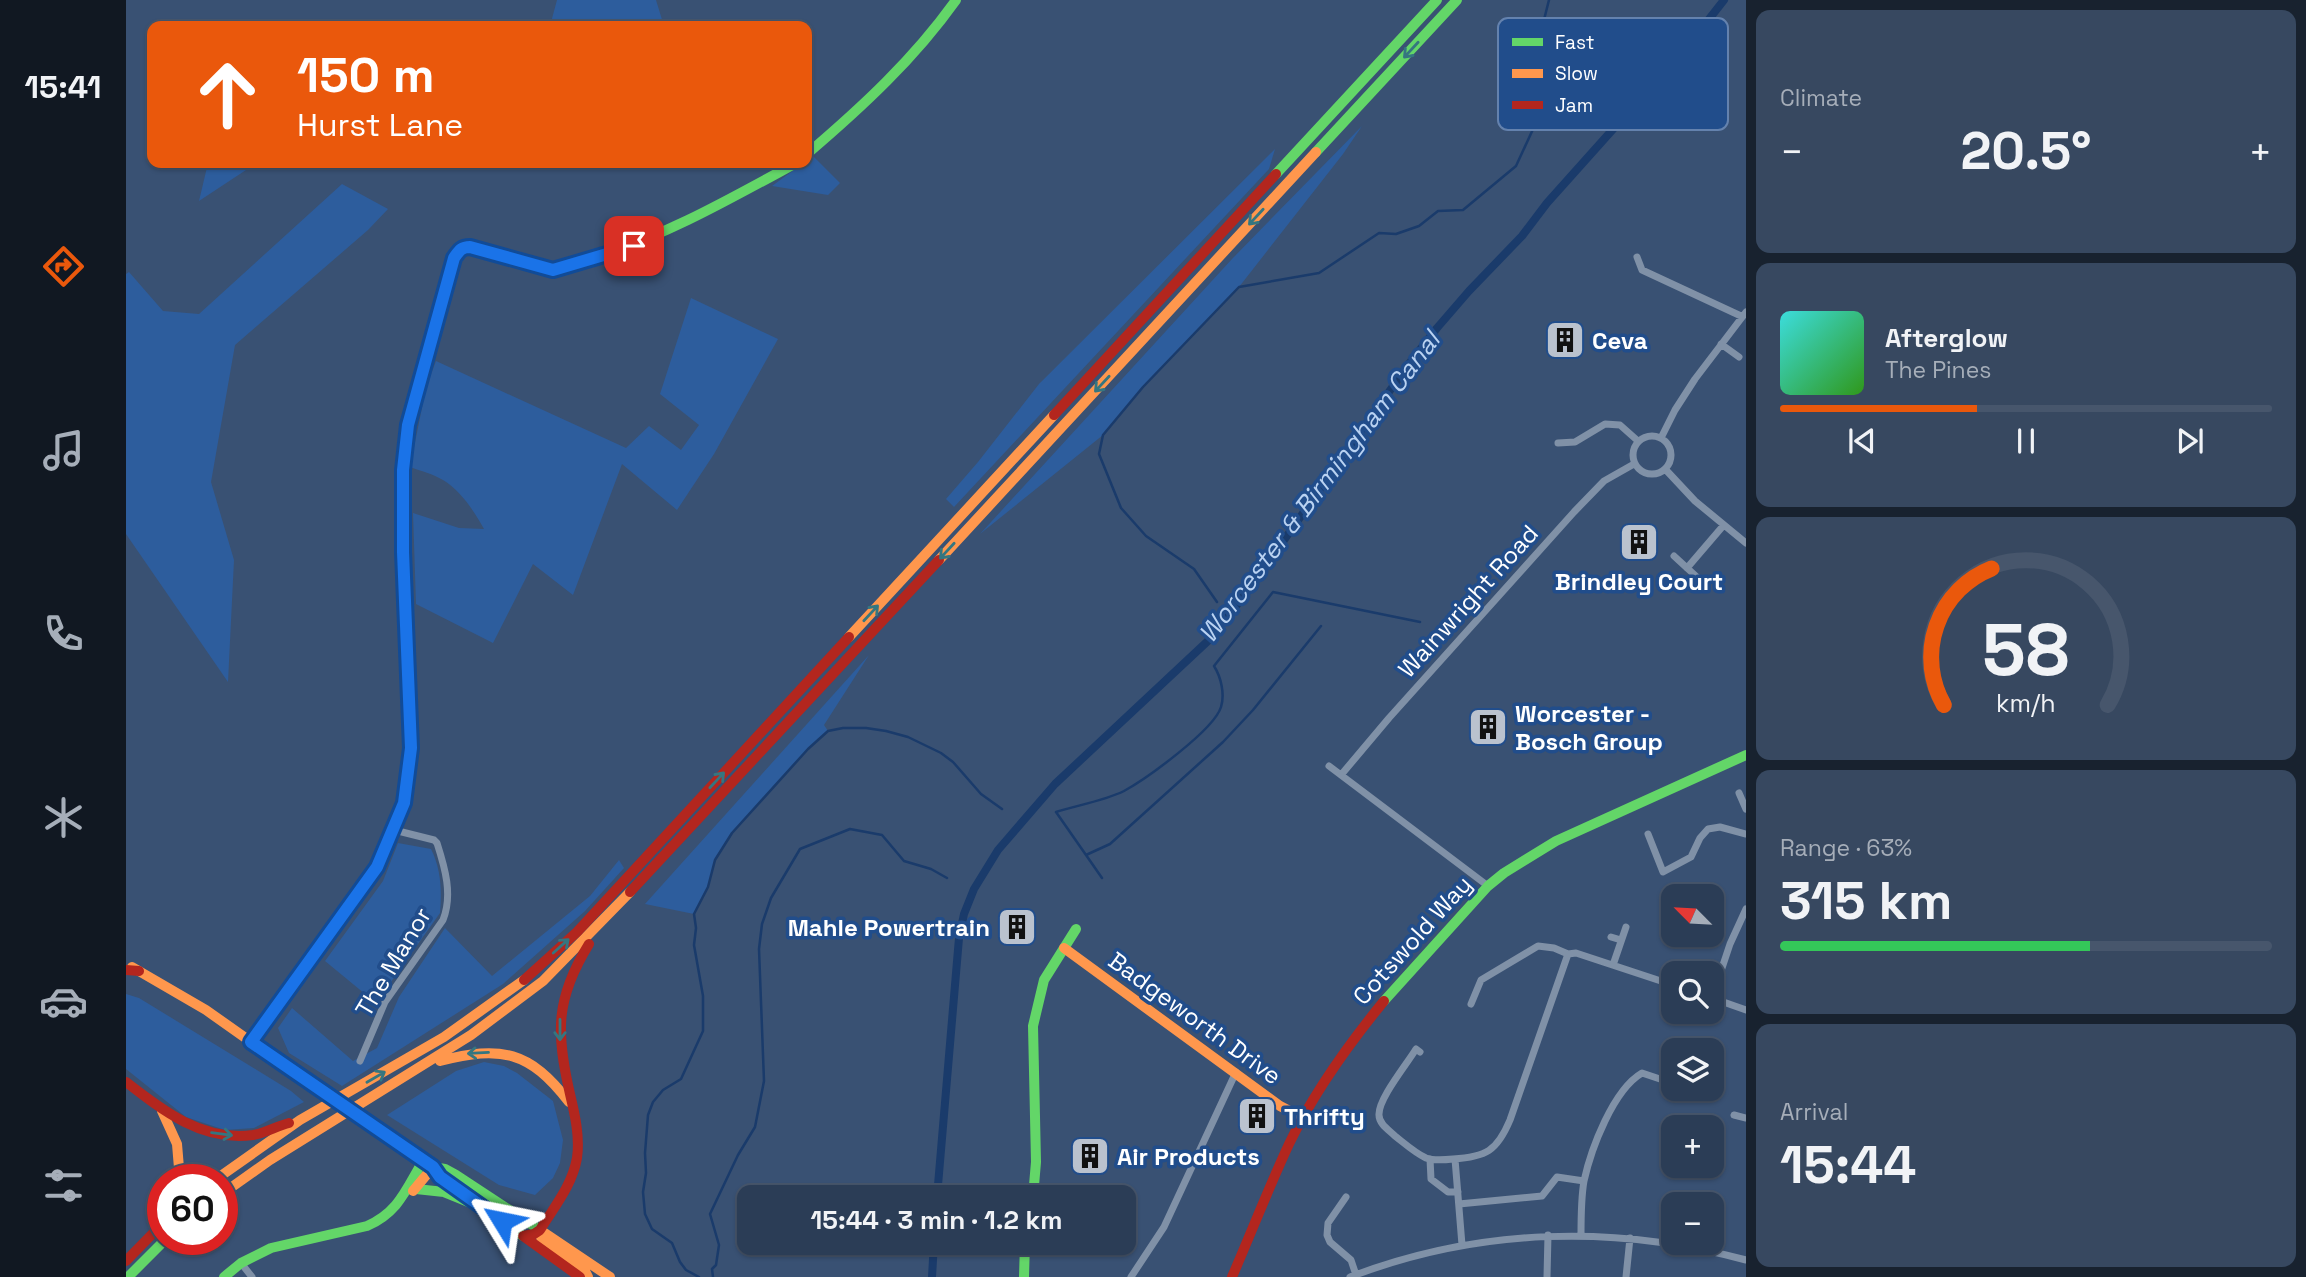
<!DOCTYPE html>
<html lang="en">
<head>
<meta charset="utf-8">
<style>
  :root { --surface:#2b3d56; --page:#374860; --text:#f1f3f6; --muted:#a6aeb9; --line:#47566c; --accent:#ea580c }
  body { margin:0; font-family:"Space Grotesk",sans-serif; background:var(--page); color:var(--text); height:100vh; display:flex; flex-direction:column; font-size:26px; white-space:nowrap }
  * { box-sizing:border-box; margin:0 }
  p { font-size:23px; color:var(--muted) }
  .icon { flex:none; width:38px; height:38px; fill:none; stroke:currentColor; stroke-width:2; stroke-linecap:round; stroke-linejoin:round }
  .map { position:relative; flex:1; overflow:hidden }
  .side { display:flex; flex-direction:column; gap:10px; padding:10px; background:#18222f; width:560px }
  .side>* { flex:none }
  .hud { position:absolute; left:21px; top:21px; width:665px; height:147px; border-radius:14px; box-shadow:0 2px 5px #0004,0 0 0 2px var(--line); background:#ea580c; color:#fff; overflow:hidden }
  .needle { width:46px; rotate:294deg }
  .tools { position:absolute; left:1535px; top:884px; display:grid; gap:14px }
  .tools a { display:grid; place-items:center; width:63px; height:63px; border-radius:14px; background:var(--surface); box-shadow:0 2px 5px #0004,0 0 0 2px var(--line); font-size:35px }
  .speed { position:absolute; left:21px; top:1164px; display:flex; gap:14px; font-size:35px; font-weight:700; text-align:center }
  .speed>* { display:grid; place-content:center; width:91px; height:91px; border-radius:50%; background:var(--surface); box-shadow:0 2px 5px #0004,0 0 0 2px var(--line); line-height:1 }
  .speed .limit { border:10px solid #d22; background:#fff; color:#111 }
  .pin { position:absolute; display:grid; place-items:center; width:60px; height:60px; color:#fff; margin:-30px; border-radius:14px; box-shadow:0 4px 10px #0006 }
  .me { position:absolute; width:77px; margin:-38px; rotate:305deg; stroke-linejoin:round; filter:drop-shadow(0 0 5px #0008) }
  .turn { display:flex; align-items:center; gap:24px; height:147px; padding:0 35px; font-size:32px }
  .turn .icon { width:91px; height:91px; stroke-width:2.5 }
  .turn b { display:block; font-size:49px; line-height:60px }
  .big { font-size:52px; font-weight:700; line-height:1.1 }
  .side .tile { flex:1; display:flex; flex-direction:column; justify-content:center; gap:10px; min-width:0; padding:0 24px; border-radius:14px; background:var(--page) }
  .side .dial { align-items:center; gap:0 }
  .dial svg { height:182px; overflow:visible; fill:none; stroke:var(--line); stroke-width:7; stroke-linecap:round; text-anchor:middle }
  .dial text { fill:var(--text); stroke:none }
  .song { display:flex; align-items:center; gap:21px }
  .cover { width:84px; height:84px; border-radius:10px; background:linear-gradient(135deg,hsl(180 70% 55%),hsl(110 70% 35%)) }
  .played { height:7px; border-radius:4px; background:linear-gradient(90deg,var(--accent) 40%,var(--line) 40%) }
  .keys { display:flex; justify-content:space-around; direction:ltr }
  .heat { display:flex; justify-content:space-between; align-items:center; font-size:38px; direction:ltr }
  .charge { height:10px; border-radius:5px; background:linear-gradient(90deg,#34c759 63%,var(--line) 0) }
  .trip { position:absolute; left:611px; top:1185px; width:399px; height:70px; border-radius:14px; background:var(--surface); box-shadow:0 2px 5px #0004,0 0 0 2px var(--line); font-weight:700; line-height:70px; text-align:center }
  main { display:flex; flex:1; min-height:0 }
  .dock { display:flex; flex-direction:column; width:126px; justify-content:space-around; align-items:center; background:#111822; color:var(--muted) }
  .dock .icon { width:49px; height:49px }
  .dock .active { color:var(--accent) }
  .dock b { font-size:32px; color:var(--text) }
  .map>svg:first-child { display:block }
  .green { fill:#2d5d9d }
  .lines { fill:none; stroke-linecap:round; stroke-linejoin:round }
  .stream { stroke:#1a3b6b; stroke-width:2.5 }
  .canal { stroke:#1a3b6b; stroke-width:8 }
  .street { stroke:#8091a7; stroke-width:7 }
  .fast { stroke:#63d668; stroke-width:10 }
  .slow { stroke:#ff974d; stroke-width:10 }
  .jam { stroke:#b3261e; stroke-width:10 }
  .fast-bridge { stroke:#63d668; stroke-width:10 }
  .oneway { stroke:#357680 }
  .route-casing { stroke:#114b97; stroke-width:18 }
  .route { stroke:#1a73e8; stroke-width:12 }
  .labels { text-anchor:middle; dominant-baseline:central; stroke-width:7; stroke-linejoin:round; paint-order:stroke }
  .poi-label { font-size:24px; font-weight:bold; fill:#fff; stroke:#214d8b; text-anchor:start }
  .street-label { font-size:24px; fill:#fff; stroke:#214d8b }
  .water-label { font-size:26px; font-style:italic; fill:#b9d2f2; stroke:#214d8b }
  .key { fill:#214d8b; stroke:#6482ae; stroke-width:2 }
  .key-label { font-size:19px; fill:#fff }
</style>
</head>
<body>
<main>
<nav class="dock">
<b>15:41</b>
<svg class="icon active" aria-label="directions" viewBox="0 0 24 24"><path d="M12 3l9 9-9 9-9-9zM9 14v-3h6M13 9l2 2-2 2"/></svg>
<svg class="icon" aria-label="music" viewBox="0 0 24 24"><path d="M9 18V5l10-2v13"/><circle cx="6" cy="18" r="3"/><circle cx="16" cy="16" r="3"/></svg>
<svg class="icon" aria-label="phone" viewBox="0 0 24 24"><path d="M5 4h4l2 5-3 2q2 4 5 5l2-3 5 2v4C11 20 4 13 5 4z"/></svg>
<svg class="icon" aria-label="climate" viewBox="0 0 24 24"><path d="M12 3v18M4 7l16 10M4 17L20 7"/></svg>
<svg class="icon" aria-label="car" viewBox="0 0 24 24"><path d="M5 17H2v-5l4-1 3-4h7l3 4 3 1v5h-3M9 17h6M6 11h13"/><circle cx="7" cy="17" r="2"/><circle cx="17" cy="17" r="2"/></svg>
<svg class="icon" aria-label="filters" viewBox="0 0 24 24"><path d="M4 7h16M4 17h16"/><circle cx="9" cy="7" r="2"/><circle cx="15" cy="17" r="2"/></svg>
</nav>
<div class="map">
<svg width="1620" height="1277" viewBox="0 0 1620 1277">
  <rect width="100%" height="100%" fill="#395173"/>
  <!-- green -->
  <path class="green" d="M431,0H530L538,26H424Z
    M1236,126L1217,154L1113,287L1017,387L977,435L854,534L1106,259Z
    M1149,149L1143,169L828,507L820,499L852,462L913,384Z
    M687,156L714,183L702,195L646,186Z
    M82,163H127L120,170L73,201Z
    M216,184L262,209L242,230L109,345L85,482L108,560L102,682L0,534V274L3,272L37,311L73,314Z
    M565,298L652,339L588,454L551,510L496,464L447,595L407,564L367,643L290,604L287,513L333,528L358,529C348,511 335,491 317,480C307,474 295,471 284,467L300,388L310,361L500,448L523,426L555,450L573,425L534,394Z
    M743,655L698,725L702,731L682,749L606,833L589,860L582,887L568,914L519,904Z
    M272,843L305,849C315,869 316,890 314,913L250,1003L199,961L257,881Z
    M493,860L498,868L459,911L377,984L216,1086L163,1053L152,1028L166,1008L227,1061L251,1048L273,997L319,928L366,976L464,896Z
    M0,994L13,998L165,1091L178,1102L128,1128L99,1130L60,1117L0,1069Z
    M358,1062L378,1066L391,1073L427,1101L437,1140L434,1163L427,1178L409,1195L373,1185L261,1115L330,1071Z"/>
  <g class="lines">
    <!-- stream -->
    <path class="stream" d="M1091,602L1068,569L1020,536L995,508L973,454L977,435L1017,387L1113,287L1193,273L1253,233L1270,234L1293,226L1312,211L1337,210L1390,166L1408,127L1401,87L1423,0
      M1195,626L1127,710L1097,742L984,844L960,855L930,812C952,805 978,801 998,791C1020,779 1088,730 1095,707C1099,694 1095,677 1088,666L1147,592L1294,622
      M960,855L976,878
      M573,1277L560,1270L554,1262L546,1243L526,1229L519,1214L517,1192L520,1173L519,1153L522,1115L527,1102L537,1090L555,1079L577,1031V996L568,945L570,928L568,914L582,887L589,860L606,833L682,749L702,731L717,728H740L760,731L782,737L815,753L827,762L855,794L876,809
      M587,1277L586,1269L590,1265L593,1245L584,1214L612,1155L629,1127L638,1081L633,949L636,924L645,898L674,849L724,829L756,835L778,861L805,869L821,878"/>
    <!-- canal -->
    <path class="canal" d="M811,1197L833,938L838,914L848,889L872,850L929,784L1084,639L1124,588L1282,365L1311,328L1343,291L1396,236L1421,203L1565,42L1598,0
      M806,1277L808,1242"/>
    <!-- street -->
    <path class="street" d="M1511,257L1516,270L1615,316
      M1595,344L1613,357
      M1507 455a19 19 0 1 1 38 0a19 19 0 1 1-38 0Z
      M1535,438L1549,410L1569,379L1620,312
      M1432,443L1449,442L1479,424L1494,425L1512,441
      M1540,470L1569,501L1620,543
      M1548,556L1573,579
      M1561,568L1597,526
      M1203,766L1362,886
      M1215,775L1263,718L1448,512L1478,481L1508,464
      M1613,793L1620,809
      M1522,834L1537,872L1565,857L1574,838L1582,829L1594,827L1620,834
      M1620,909L1604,944L1586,998L1620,1010
      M1485,937L1495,940
      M1442,954L1450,953L1547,985
      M1487,965L1500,927
      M1345,1004L1355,980L1412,946L1428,948L1442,954
      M1294,1052L1290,1049C1281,1064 1252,1099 1253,1115C1253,1124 1263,1130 1269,1136C1278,1143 1289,1153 1300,1158C1308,1161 1318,1160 1327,1159C1360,1157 1371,1151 1384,1120L1442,954
      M234,1061L259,1002L317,920C327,895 319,868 311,843L308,840L268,830
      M1608,1115L1620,1118
      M1304,1159L1305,1179L1322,1192H1332
      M1329,1159L1336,1245
      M1220,1197L1202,1223L1201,1235L1204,1242L1225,1260L1230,1275
      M1333,1204L1416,1196L1431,1177L1458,1181
      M1455,1235C1455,1217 1455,1198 1458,1181C1465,1149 1487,1090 1516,1073L1543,1082
      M115,1263L126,1277
      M1005,1277L1038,1227L1110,1072
      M1224,1277C1352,1228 1488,1224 1620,1260
      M1421,1277L1422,1235
      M1500,1277L1504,1238"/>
    <!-- fast -->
    <path class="fast" d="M1190,152L1331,0
      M681,154C736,107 788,59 830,0
      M1150,174L1311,0
      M465,259C539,236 602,200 670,163
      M1258,1001L1362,886L1378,873L1430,841L1620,755
      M125,1042L251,867L278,803L285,748L282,675
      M233,1117L307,1167L314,1177L397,1236
      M307,1167L319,1169L330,1175L414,1230
      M290,1189L318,1192L350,1205
      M907,1197L910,1162L907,1026L918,980L950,929
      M2,1277L40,1239
      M98,1277L115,1263L145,1248L241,1226C273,1212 280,1189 297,1161
      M898,1277L899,1242"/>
    <!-- slow -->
    <path class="slow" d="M813,560L1190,152
      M723,637L928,415
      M938,948L1154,1106L1177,1118
      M6,967L80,1010L197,1093
      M314,1061C375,1045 404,1051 443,1102
      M36,1111L51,1144L54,1180
      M89,1180L174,1120L318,1037L398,980
      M287,1191L307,1167
      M96,1194L144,1160L345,1035L417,981L504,892
      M414,1230L484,1277
      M414,1230L415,1238L419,1242L459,1271L462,1277"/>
    <!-- jam -->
    <path class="jam" d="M928,415L1150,174
      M282,675L277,552V470L282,425L329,258L335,250L344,247L432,269L465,259
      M504,892L813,560
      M0,970L13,971
      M398,980L451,932L723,637
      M0,1082C37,1111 77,1142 127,1135C139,1133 151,1126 163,1123
      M397,1236L454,1277
      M397,1236L408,1234L414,1230C428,1207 446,1186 451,1158C454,1137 449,1115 444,1094C430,1033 429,999 463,944
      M0,1261L37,1223
      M1106,1277C1125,1233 1143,1187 1163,1144C1188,1092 1222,1045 1258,1001"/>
    <!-- fast-bridge -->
    <path class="fast-bridge" d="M197,1093L233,1117"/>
  </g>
  <!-- one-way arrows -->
  <defs><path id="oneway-shaft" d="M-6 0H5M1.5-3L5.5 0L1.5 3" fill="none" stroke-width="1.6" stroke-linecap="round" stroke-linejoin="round" transform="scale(1.75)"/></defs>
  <g class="oneway">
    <use href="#oneway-shaft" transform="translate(1285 50) rotate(133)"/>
    <use href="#oneway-shaft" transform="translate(1130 217) rotate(133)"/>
    <use href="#oneway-shaft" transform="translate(976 384) rotate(133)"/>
    <use href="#oneway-shaft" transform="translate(821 551) rotate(133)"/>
    <use href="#oneway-shaft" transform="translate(745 613) rotate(-47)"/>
    <use href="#oneway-shaft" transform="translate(591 780) rotate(-47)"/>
    <use href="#oneway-shaft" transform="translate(435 946) rotate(-42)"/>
    <use href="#oneway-shaft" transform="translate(434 1030) rotate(90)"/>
    <use href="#oneway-shaft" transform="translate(352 1053) rotate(177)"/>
    <use href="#oneway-shaft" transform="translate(250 1077) rotate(-30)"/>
    <use href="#oneway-shaft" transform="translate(96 1134) rotate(7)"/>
  </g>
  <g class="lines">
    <!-- route casing -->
    <g class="route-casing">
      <path id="route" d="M376,1221L314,1177L307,1167L125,1042L251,867L278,803L285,748L277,552V470L282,425L328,258C333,251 335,247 344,247L427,270L508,246"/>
    </g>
    <!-- route -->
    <use href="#route" class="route"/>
  </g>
  <!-- icons -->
  <defs>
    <g id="building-square" transform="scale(2.0125)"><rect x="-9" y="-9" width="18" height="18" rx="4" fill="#bac2ce" stroke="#214d8b"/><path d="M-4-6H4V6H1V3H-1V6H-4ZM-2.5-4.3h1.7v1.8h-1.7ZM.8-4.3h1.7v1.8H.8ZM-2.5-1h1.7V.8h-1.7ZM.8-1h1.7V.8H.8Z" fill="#111"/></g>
  </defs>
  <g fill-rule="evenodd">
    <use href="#building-square" x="1439" y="340"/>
    <use href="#building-square" x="1513" y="542"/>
    <use href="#building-square" x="1362" y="727"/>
    <use href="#building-square" x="891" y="927"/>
    <use href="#building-square" x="1131" y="1116"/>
    <use href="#building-square" x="964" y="1156"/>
  </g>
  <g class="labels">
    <!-- poi labels -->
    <g class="poi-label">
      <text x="1466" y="340">Ceva</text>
      <text x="1513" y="581" text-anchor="middle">Brindley Court</text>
      <text x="1389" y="713">Worcester -<tspan x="1389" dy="28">Bosch Group</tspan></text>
      <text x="864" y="927" text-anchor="end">Mahle Powertrain</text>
      <text x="1158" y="1116">Thrifty</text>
      <text x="991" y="1156">Air Products</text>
    </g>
    <!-- street labels -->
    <g class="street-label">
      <text transform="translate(1342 601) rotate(-48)">Wainwright Road</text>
      <text transform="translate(1286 940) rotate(-48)">Cotswold Way</text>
      <text transform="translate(267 962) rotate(-59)">The Manor</text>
      <text transform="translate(1069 1018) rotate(36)">Badgeworth Drive</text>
    </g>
    <!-- water labels -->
    <g class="water-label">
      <text transform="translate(1193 487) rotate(-53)">Worcester &amp; Birmingham Canal</text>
    </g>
  </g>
  <!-- legend -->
  <rect x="1372" y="18" width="230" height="112" rx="10" class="key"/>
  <rect x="1386" y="38" width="31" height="8" fill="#63d668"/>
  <rect x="1386" y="69" width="31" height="9" fill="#ff974d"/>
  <rect x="1386" y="101" width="31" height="8" fill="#b3261e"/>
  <g class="key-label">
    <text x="1429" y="49">Fast</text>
    <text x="1429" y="80">Slow</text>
    <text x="1429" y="112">Jam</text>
  </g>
</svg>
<div class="tools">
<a><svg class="needle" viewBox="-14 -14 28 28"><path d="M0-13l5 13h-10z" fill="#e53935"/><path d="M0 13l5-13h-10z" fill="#a6aeb9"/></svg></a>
<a><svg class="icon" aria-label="search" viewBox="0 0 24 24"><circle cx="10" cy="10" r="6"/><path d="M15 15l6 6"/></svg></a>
<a><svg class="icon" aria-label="layers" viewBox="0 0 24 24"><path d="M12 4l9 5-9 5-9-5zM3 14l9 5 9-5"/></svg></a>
<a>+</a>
<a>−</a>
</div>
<div class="speed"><div class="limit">60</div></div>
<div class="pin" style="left:508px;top:246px;background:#d93025"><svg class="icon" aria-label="arrive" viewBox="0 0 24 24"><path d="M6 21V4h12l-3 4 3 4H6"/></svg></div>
<svg class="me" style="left:376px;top:1221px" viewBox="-20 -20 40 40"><path d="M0-17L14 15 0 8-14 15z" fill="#1a73e8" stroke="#fff" stroke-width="4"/></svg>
<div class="trip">15:44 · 3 min · 1.2 km</div>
<div class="hud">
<div class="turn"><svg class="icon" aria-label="ahead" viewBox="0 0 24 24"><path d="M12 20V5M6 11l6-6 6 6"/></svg><div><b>150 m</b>Hurst Lane</div></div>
</div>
</div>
<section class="side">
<div class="tile"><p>Climate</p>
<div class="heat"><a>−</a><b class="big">20.5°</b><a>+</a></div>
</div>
<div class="tile">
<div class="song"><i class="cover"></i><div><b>Afterglow</b><p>The Pines</p></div></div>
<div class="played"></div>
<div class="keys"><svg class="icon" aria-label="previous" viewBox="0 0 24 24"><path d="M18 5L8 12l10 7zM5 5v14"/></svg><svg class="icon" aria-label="pause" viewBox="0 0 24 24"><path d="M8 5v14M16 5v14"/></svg><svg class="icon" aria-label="next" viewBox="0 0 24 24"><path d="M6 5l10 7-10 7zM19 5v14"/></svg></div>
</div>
<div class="tile dial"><svg viewBox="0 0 100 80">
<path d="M14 69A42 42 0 1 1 86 69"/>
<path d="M14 69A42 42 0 0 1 35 9" stroke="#ea580c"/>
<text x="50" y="56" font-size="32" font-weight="700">58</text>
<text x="50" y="72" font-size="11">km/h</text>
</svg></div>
<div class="tile"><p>Range · 63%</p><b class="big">315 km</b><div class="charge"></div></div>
<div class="tile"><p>Arrival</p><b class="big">15:44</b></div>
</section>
</main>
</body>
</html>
